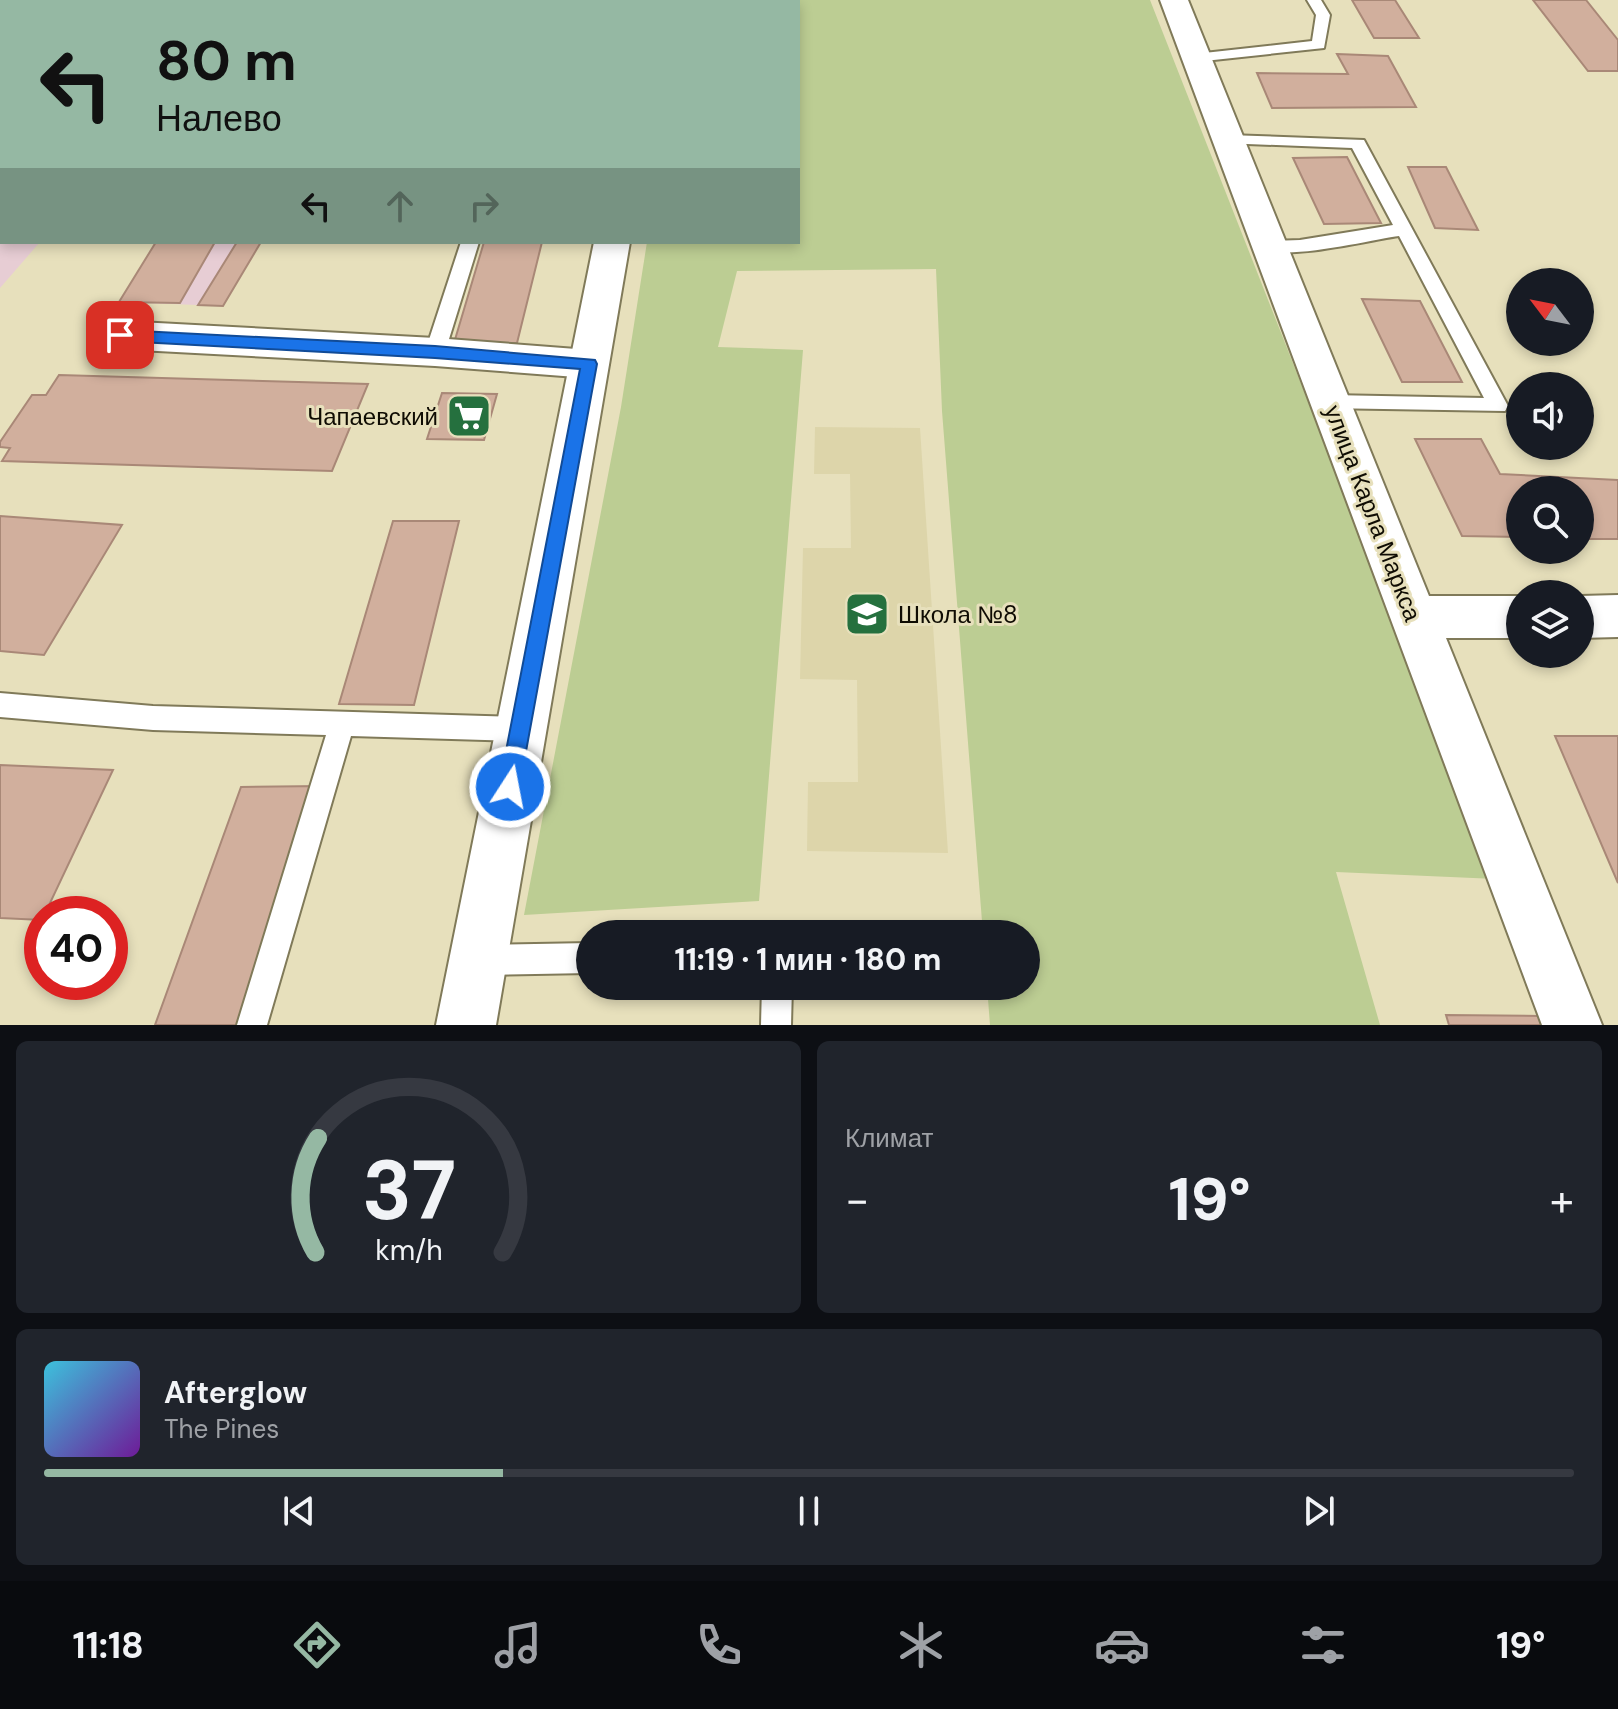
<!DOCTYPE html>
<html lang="ru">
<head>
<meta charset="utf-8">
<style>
  :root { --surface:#171b24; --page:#20242c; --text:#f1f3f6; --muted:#9ea1a6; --line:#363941; --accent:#95b8a3 }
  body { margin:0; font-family:"DM Sans",sans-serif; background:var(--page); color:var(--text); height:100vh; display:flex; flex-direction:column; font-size:30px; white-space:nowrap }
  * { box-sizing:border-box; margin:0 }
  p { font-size:26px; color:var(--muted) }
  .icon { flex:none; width:44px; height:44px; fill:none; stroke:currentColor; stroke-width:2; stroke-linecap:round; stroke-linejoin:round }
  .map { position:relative; height:1025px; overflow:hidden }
  .drawer { display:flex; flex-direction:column; gap:16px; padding:16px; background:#0d0f14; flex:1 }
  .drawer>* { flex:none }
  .hud { position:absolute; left:0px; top:0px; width:800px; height:244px; box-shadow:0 4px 12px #0003; background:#95b8a3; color:#111; overflow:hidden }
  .needle { width:52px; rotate:302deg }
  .buttons { position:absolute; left:1506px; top:268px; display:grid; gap:16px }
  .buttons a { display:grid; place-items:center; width:88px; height:88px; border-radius:50%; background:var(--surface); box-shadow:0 4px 12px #0003; font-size:40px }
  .speed { position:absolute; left:24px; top:896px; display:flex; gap:16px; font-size:40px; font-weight:700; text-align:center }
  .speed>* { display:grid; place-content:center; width:104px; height:104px; border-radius:50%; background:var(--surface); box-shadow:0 4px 12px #0003; line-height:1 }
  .speed .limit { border:12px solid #d22; background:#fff; color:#111 }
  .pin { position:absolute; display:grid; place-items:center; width:68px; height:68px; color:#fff; margin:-34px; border-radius:16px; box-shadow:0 4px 12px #0006 }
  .me { position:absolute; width:88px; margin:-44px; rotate:11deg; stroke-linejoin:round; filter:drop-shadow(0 0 6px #0008) }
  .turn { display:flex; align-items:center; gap:28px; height:168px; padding:0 24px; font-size:36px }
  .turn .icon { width:104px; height:104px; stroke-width:2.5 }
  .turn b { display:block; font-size:56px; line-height:68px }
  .lanes { display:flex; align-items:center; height:76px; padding:0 24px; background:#0003; justify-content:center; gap:40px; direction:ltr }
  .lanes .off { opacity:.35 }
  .big { font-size:60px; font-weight:800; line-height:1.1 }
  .drawer .widget { flex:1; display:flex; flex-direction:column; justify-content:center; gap:12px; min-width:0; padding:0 28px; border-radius:12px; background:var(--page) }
  .drawer .dial { align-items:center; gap:0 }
  .dial svg { height:208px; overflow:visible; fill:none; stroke:var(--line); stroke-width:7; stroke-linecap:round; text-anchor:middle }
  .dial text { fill:var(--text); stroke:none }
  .song { display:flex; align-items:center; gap:24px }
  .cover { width:96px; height:96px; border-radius:12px; background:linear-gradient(135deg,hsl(190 70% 55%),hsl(280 70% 35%)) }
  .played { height:8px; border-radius:4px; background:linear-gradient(90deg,var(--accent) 30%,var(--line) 30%) }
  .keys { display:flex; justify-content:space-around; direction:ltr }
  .heat { display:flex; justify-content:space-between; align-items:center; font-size:44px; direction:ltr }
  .drawer .tiles { flex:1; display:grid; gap:16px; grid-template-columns:1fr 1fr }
  .widget:last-child { grid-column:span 2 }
  .trip { position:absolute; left:576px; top:920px; width:464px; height:80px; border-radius:40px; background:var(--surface); box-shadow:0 4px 12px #0003; font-weight:800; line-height:80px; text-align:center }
  .tab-bar { display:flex; height:128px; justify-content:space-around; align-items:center; background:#090b0e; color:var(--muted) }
  .tab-bar .icon { width:56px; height:56px }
  .tab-bar .selected { color:var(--accent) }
  .tab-bar b { font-size:36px; color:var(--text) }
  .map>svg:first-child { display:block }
  .built { fill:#ddd5aa }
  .industrial { fill:#e7cdd4 }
  .green { fill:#bccd93 }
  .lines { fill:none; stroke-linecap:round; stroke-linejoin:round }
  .river { fill:#5edaf0; fill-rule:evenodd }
  .building { fill:#d1af9d; stroke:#a98877; stroke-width:2 }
  .service-casing { stroke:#807a59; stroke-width:4 }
  .minor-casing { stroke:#807a59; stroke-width:4 }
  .tertiary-casing { stroke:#807a59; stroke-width:4 }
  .service { fill:#fff; fill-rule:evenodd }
  .minor { fill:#fff; fill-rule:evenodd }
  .tertiary { fill:#fff; fill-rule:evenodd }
  .route { fill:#1a73e8; stroke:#114b97; stroke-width:2 }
  .labels { text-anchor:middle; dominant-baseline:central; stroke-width:6; stroke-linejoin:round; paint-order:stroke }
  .poi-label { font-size:24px; fill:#0f0c03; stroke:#e7e0bc; text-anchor:end }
  .street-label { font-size:24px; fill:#0f0c03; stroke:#e7e0bc }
</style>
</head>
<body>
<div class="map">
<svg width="1618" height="1025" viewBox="0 0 1618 1025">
  <rect width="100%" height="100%" fill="#e7e0bc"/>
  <!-- built -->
  <path class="built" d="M815,427L920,428L948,853L807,851L808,782H858L857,680L800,679L803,548H851L850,474H814Z"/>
  <!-- industrial -->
  <path class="industrial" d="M0,228L2,242H40L0,288Z
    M156,242H261L223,306L119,302Z"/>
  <!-- green -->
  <path class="green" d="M683,0H1150L1496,879L1336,872L1380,1025H990L987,986H1026V934H983L942,411L936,269L737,271L718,347L803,350L759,901L524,915L621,407L647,242H798V2Z"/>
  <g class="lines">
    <!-- river -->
    <path class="river" d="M216,0H258L215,2Z"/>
  </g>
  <!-- building -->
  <path class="building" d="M301,0H413L299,2Z
    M1352,0H1395L1419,38H1374Z
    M1533,0H1586L1618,40V71H1588Z
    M1337,54L1388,56L1416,107L1272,108L1257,73L1348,74Z
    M1347,157L1381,223L1324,224L1293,158Z
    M1408,167H1446L1478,230L1435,228Z
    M156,242H215L180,303L119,302Z
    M237,242H261L223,306L198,305Z
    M484,242H542L517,343H454Z
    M1362,299L1420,301L1462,382H1402Z
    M59,375L368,384L332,471L2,461L10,448L0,447V442L32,395H46Z
    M442,393L497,394L484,440L427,439Z
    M1415,439H1481L1500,474L1618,480V539H1580V490H1520V537L1462,536Z
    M0,516L122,525L44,655L0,651Z
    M393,521H459L414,705L339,704Z
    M1555,736H1618V883Z
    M0,765L113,770L42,920L0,918Z
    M321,786L246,1025H155L241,787Z
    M1446,1015L1541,1016L1545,1025H1449Z"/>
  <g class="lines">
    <!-- service casing -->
    <g class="service-casing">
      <path id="service" d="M1307,0H1321L1330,15L1324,48L1195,62L1188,58L1195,54L1312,41L1316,15Z
        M1228,135L1364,140L1508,406L1505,411L1323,408L1320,403L1323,398L1330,395L1484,398L1399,236C1375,239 1277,263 1263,247L1272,241L1300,240L1393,225L1352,148L1222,143L1220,140Z
        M461,242H479L445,352L435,359L425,352Z
        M0,693L153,706L521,717L530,720L534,729L530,738L521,741L351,736L267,1025H237L326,735L153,730L0,717Z
        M590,943V973L479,975L469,970L464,960L469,950L479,945Z
        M762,986H792L791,1025H761Z"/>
    </g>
    <!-- minor casing -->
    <g class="minor-casing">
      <path id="minor" d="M97,0H126L96,2Z
        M1160,0H1188L1429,596H1520V638H1446L1602,1025H1542Z
        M0,77H2L0,97Z
        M120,321L435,338L589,350L603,354L609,364L603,374L589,378L435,366L120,349L106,345L101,335L106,325Z
        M1618,595V637L1580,638V596Z"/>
    </g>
    <!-- tertiary casing -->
    <g class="tertiary-casing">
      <path id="tertiary" d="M643,0H671V2H643Z
        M594,242H630L496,1025H436Z"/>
    </g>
    <!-- service -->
    <use href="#service" class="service"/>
    <!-- minor -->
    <use href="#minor" class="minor"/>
    <!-- tertiary -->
    <use href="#tertiary" class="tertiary"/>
  </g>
  <!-- route -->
  <path class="route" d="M120,330L435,346L595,360L597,364L518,795L510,798L502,795L499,787L580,369L435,358L120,341L112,335Z"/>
  <!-- icons -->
  <defs>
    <g id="supermarket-square" transform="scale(2.3)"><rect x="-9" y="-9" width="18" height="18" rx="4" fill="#25703e" stroke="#e7e0bc"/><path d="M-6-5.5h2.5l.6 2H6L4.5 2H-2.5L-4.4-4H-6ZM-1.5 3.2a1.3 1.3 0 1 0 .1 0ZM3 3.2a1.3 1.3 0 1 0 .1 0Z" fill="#fff"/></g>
    <g id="school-square" transform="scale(2.3)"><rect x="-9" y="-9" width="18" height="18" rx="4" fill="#25703e" stroke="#e7e0bc"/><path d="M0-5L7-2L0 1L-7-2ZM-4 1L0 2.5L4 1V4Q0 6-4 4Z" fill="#fff"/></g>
  </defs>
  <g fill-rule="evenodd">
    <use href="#supermarket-square" x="469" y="416"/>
    <use href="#school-square" x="867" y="614"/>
  </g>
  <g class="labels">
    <!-- poi labels -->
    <g class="poi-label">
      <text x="438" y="416">Чапаевский</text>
      <text x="898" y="614" text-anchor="start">Школа №8</text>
    </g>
    <!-- street labels -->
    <g class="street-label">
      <text transform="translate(1373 513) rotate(69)">улица Карла Маркса</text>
    </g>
  </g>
</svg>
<div class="buttons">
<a><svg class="needle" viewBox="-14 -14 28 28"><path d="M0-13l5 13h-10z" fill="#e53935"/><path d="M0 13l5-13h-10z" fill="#9ea1a6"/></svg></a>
<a><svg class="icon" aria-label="sound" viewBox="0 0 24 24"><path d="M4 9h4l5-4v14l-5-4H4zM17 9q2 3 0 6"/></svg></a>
<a><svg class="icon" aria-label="search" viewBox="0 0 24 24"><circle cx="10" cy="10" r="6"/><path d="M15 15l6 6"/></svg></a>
<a><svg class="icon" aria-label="layers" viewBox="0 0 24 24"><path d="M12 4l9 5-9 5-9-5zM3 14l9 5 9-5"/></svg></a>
</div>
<div class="speed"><div class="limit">40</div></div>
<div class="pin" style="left:120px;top:335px;background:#d93025"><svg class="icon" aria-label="arrive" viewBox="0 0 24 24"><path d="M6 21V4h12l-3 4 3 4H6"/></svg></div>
<svg class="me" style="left:510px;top:787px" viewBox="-20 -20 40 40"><circle r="17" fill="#1a73e8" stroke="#fff" stroke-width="3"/><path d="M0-11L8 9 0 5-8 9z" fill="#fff"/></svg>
<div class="trip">11:19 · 1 мин · 180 m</div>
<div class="hud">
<div class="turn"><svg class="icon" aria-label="left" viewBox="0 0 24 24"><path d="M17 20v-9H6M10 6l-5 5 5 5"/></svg><div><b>80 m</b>Налево</div></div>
<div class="lanes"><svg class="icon" aria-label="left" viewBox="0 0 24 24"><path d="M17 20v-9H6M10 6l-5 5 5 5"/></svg><svg class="icon off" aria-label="ahead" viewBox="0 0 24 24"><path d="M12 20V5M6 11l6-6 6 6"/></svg><svg class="icon off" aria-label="right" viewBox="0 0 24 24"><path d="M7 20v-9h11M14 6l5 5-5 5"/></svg></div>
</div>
</div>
<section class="drawer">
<div class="tiles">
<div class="widget dial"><svg viewBox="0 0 100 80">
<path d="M14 69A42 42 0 1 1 86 69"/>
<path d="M14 69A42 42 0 0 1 15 25" stroke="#95b8a3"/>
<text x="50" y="56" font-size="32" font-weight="700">37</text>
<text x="50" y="72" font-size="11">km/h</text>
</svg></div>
<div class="widget"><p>Климат</p>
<div class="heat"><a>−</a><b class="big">19°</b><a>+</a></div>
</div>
<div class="widget">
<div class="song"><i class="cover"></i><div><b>Afterglow</b><p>The Pines</p></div></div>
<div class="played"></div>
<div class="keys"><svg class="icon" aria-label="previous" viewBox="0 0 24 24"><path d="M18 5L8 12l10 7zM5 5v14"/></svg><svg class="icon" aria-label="pause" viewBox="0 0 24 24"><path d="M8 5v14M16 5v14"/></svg><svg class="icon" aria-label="next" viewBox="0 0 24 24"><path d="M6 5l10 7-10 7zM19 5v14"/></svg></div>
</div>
</div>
</section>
<nav class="tab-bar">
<b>11:18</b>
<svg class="icon selected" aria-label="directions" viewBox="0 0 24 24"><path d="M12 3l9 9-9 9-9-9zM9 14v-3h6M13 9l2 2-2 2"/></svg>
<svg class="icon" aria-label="music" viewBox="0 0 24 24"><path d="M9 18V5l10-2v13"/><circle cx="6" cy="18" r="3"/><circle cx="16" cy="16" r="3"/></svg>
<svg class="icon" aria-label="phone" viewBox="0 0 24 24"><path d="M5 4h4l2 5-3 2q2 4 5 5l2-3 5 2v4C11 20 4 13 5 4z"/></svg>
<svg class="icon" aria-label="climate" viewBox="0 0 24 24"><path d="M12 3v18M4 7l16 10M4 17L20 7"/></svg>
<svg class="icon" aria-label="car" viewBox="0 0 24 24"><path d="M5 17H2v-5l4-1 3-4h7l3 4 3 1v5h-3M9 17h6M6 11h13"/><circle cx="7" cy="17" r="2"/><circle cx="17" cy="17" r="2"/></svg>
<svg class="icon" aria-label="filters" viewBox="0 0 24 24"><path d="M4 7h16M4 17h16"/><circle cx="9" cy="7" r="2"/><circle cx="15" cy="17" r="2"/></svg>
<b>19°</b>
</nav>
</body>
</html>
